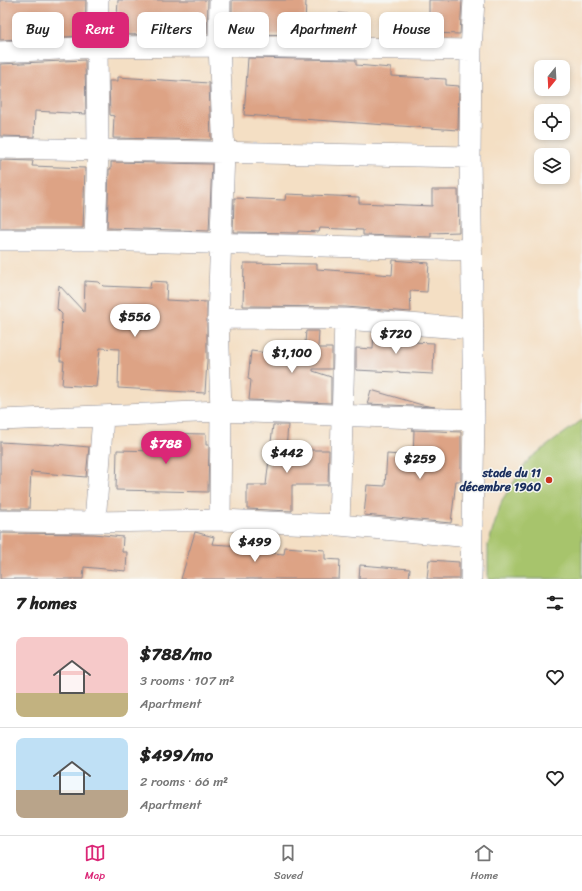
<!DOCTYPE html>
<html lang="en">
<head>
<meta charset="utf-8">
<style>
  :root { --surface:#fff; --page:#f2f2f2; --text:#222; --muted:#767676; --line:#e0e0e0; --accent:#db2777 }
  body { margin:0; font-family:Sriracha,sans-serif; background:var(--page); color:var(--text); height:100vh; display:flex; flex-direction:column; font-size:15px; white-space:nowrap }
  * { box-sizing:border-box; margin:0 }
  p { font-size:13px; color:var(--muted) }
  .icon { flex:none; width:22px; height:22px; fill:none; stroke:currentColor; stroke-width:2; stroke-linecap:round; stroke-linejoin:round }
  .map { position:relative; height:579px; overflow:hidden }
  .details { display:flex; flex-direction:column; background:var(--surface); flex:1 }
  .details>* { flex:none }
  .banner { position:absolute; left:12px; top:12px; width:558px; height:36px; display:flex; gap:8px }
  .needle { width:26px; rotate:198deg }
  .buttons { position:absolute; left:534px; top:60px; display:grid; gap:8px }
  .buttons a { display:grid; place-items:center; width:36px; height:36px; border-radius:8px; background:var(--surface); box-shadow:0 2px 6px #0003; font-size:20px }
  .price { position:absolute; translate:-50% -34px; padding:0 9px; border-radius:14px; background:#fff; color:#222; font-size:13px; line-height:26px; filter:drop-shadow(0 1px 2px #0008) }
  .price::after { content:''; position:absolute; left:50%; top:24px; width:12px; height:9px; margin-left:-6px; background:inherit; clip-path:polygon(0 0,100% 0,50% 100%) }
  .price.selected { background:var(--accent); color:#fff }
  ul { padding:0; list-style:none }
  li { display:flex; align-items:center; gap:12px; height:100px; padding:0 16px }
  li+li { border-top:1px solid var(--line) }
  li span { display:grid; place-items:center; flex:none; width:112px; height:80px; border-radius:8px; color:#555 }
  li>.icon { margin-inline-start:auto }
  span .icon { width:48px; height:48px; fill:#fffc; stroke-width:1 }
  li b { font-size:17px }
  h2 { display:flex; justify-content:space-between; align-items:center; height:48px; padding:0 16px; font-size:17px }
  .pill { padding:0 14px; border-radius:8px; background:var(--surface); box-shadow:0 2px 6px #0003; font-size:14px; line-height:36px }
  .pill.selected { background:var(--accent); color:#fff }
  .menu { display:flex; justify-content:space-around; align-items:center; height:56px; border-top:1px solid var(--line); background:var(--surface); font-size:11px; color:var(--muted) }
  .menu a { display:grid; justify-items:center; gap:2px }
  .menu .selected { color:var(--accent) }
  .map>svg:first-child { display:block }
  .green { fill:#a7c46c; stroke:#617a65 }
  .building { fill:#dda385 }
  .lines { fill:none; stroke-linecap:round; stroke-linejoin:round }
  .minor-casing { stroke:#888791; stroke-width:22 }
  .minor { stroke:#fff; stroke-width:21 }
  .poi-dot { fill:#c8321e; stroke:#f6f6f2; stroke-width:1.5 }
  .labels { text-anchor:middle; stroke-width:3; stroke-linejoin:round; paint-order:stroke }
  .poi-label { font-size:12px; font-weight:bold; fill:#1b2f5e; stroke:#f6f6f2; text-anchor:end }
</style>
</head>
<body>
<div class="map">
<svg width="582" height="579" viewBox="0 0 582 579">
  <rect width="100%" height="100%" fill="#f6f6f2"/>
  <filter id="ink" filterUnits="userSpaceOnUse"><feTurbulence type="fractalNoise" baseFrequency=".025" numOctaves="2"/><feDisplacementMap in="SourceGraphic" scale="8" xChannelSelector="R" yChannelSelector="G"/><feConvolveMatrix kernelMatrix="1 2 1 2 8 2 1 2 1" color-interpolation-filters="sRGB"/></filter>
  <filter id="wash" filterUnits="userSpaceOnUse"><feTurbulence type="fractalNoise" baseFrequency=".012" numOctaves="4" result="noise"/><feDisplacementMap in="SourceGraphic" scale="16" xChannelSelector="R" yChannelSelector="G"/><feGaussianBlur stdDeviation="0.9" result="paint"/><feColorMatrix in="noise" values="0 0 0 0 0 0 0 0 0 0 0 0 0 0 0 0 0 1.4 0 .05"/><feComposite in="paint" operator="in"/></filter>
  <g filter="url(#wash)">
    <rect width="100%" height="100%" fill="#f4dfc4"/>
    <path class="green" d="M582,420V579H488V545L502,500L529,459Z"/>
    <g id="blocks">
      <path class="building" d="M0,0H86L85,36L0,40Z
        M118,0H208L207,34L116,35Z
        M232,0H306L305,26L337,28L339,13L367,17L365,36L245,34L246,19H232Z
        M429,0H462L460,34L430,33L429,37H400L407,12L429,18Z
        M248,58L356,60V65L391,68V76L446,79V85L459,86L458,130L244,115Z
        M85,60L86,114L35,111L34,137L0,136V64Z
        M118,77L209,83L211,140L113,138L114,116L110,115L109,81H118Z
        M0,160L33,161L32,166L85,168L83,228H0Z
        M111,162L212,164L209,231L107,228L109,169H111Z
        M432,190H458L459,232L431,233V237L363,235V230L320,228L319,232L298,231V233L233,232L234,198L285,200L286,194L359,197V203L432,206Z
        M393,260L429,263L427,292L410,291L411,312L345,307L243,306L244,263L317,264V269L392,275Z
        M85,281L99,282L103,286L150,288L151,281L167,282L166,300L207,302V361L205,393L118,388L119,349L100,348L96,387L62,385L64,361H60L62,314L57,309L59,285L84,312Z
        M306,331H319L318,348H332V369H313V371L331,377V403L249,400L251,380L248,379L251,351L274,354V351L304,354Z
        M374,333L412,336V342L434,343L433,374L356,370V348L373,349Z
        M371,390L422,405L435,407L367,404Z
        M273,425H288L286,450H329L328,485H292V511L247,509V485H266Z
        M412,430L461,432V481H456L451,523L364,515L367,485L385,486L387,454L413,456L414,430Z
        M157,433L206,434V445H209L208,492L116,490L117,450L157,451Z
        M0,442L55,445V444L89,447L86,477L31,472L29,509H0Z
        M195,532L214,537L212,544L256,547V552L284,554L285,547L325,550V559L340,560L339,579H181Z
        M0,533L94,534L123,537L122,552H127L126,571L84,567L83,579H0Z
        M429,560L459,562V579H427Z
        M360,565L410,569L409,579H359Z"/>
    </g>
  </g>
  <g filter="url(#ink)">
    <use href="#blocks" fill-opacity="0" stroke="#888791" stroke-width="1"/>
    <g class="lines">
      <defs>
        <path id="minor" d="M0,52L97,47L219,46L471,50
          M0,148L470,157
          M0,240H95L471,250
          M95,240L98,150L97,47L98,0
          M218,318L345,319L473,329
          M345,319L339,525L471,537
          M0,420L221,411L474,420
          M220,520L339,525
          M0,521L95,522L220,520L221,411L218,318L224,152L219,46L220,0
          M95,522L103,417
          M471,579L474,420L470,157L471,50L474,0"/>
      </defs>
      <use href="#minor" class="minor-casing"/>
      <use href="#minor" class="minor"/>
    </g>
  </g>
  <circle class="poi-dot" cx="549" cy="480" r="4"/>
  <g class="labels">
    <g class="poi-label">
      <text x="541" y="477">stade du 11<tspan x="541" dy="14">décembre 1960</tspan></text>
    </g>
  </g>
</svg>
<div class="buttons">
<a><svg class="needle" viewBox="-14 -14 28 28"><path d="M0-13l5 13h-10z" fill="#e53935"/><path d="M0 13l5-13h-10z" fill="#767676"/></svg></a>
<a><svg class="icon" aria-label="locate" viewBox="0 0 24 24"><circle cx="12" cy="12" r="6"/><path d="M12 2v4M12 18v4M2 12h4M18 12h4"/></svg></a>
<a><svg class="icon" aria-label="layers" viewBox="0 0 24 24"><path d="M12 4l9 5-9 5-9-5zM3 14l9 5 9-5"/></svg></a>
</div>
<b class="price" style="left:135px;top:338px">$556</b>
<b class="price" style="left:396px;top:355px">$720</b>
<b class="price" style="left:292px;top:374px">$1,100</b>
<b class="price selected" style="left:166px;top:465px">$788</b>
<b class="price" style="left:287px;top:474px">$442</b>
<b class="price" style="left:420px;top:480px">$259</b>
<b class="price" style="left:255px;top:563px">$499</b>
<div class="banner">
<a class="pill">Buy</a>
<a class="pill selected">Rent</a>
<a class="pill">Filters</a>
<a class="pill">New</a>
<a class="pill">Apartment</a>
<a class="pill">House</a>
</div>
</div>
<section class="details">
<h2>7 homes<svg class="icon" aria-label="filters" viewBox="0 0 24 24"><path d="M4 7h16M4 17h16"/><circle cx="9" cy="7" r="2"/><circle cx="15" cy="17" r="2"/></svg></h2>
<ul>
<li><span style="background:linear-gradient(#f6c9c9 70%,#c2b280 0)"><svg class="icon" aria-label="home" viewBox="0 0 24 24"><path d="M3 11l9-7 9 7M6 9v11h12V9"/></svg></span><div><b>$788/mo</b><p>3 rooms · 107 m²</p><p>Apartment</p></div><svg class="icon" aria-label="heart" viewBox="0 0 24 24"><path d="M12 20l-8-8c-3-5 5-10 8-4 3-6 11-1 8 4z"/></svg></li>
<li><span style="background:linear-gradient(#bfe0f5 65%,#b9a48a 0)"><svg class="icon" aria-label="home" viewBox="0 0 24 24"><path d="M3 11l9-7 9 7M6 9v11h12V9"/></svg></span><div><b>$499/mo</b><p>2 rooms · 66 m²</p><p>Apartment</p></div><svg class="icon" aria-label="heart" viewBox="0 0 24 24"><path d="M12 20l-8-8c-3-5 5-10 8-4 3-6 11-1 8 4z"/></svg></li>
</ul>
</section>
<nav class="menu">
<a class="selected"><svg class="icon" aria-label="map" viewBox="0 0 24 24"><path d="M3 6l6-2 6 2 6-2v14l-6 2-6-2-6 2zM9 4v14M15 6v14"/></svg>Map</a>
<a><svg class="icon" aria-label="saved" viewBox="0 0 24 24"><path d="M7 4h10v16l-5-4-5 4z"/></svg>Saved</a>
<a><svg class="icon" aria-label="home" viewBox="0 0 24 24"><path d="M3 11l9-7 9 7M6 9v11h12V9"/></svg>Home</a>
</nav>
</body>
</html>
